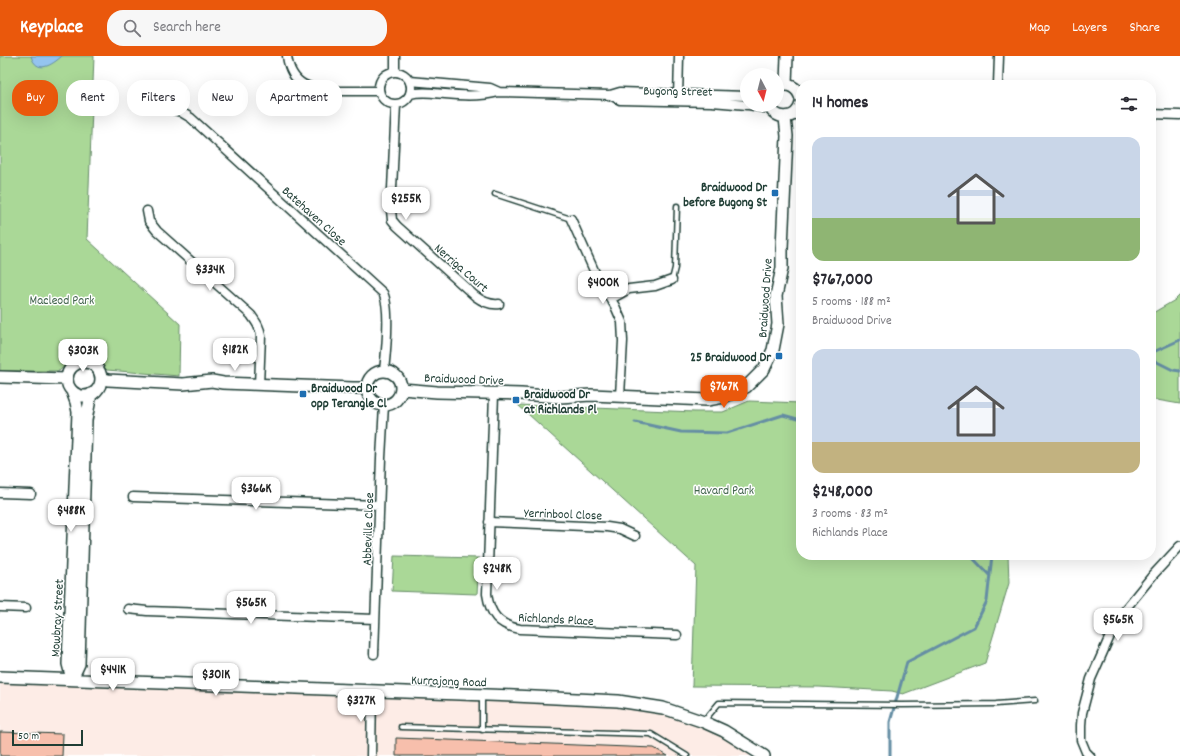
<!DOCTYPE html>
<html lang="en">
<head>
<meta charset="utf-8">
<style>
  :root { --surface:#fff; --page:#f7f7f7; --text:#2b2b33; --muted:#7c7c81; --accent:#ea580c }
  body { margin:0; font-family:Dekko,sans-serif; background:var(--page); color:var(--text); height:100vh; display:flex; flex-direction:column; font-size:15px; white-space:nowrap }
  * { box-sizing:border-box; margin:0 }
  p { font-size:13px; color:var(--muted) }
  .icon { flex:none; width:22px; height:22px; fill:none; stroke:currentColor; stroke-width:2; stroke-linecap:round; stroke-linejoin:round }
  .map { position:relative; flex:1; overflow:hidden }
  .panel { position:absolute; left:796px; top:24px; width:360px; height:480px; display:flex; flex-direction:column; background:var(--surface); border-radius:16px; box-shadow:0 4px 16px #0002 }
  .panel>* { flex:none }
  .guide { position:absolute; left:12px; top:24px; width:380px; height:36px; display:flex; gap:8px }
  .needle { width:26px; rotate:173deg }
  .buttons { position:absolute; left:740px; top:12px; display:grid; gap:8px }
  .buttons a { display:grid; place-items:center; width:44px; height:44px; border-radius:50%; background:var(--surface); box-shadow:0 4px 16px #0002; font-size:20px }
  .scale { position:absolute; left:12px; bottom:10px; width:71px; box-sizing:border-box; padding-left:4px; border:2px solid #1f3d34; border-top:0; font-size:11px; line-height:14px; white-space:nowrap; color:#1f3d34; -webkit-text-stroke:3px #fff; paint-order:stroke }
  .price { position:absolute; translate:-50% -34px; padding:0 9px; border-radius:8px; background:#fff; color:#222; font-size:13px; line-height:26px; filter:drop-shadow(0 1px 2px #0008) }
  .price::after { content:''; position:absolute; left:50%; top:24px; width:12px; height:9px; margin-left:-6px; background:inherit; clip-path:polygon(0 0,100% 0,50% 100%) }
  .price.current { background:var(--accent); color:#fff }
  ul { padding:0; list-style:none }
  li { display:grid; align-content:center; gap:8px; height:212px; padding:0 16px }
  li span { display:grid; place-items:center; height:124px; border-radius:12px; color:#555 }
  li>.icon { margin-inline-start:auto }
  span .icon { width:72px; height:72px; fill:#fffc; stroke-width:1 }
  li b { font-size:17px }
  h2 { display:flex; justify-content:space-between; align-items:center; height:48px; padding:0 16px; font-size:17px }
  .chip { padding:0 14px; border-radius:16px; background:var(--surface); box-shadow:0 4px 16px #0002; font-size:14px; line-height:36px }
  .chip.current { background:var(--accent); color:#fff }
  header { display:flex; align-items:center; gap:24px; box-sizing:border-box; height:56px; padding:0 20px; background:var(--accent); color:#fff }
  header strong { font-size:19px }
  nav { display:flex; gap:22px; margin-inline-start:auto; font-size:14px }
  .search { width:280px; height:36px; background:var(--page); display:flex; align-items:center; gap:10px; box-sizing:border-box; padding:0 14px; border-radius:16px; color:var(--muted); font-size:15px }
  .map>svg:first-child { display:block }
  .built { fill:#fdece6 }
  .green { fill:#aad897; stroke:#648a66 }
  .water { fill:#94c4ef; stroke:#658ea4 }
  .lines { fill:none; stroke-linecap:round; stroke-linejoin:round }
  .stream { stroke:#658ea4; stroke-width:3 }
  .building { fill:#f7bfac; stroke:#1f3d34 }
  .lane-casing { stroke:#1f3d34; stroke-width:7 }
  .street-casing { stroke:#1f3d34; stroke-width:11 }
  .secondary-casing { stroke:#1f3d34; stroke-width:14 }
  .lane { stroke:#fff; stroke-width:4 }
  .street { stroke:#fff; stroke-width:8 }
  .secondary { stroke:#fff; stroke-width:11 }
  .poi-dot { fill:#1f6fb2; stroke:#fff; stroke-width:1.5 }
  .labels { text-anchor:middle; stroke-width:3; stroke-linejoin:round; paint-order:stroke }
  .street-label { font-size:13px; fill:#1f3d34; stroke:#fff }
  .poi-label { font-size:13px; font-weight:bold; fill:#1f3d34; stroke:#fff; text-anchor:end }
  .park-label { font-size:13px; fill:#42644d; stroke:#fff }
</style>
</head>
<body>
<header>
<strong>Keyplace</strong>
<div class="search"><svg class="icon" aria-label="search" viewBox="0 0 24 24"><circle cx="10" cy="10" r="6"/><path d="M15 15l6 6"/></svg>Search here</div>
<nav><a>Map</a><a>Layers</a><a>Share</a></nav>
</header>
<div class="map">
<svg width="1180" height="700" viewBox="0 0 1180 700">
  <rect width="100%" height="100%" fill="#fff"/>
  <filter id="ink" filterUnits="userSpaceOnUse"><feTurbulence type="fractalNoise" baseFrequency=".025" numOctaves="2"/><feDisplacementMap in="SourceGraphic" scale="8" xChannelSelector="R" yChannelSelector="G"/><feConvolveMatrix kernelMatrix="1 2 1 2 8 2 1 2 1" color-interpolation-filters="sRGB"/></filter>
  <g filter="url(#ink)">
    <path class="built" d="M0,622L663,652L764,700H0Z"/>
    <path class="green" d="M0,0H94L87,183L180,268L179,320L107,314L98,305L84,300L72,304L59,315H0Z
      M1180,239V348L1151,343V258L1175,244Z
      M749,345L801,347V499H1008L1009,527L985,607L903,638L892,635L819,631L692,630L696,510L518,349L695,356H723Z
      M394,500L479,502L477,538L392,535Z"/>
    <path class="water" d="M31,0H62C52,9 37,19 31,0Z"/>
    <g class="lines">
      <path class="stream" d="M1151,297L1180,284
        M1151,303L1173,314L1180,315
        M635,366L681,376L727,377L783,359L801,364
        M970,499L990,520
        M890,700V666L907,606L974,571L987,545L992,499"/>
    </g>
    <path class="building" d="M0,676L63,678L62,700H0Z
      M396,682L654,692L668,700H396Z"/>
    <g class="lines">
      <defs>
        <path id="lane" d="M495,138L571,163
          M672,224L675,212L677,150
          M482,639V674
          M704,665L719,647L902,649L996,648L1035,645
          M401,671L651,678L687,700"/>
        <path id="street" d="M287,0C291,30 311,34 337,35C351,35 365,35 378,35
          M395,0V15
          M379 32a16 16 0 1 1 32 0a16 16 0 1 1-32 0Z
          M410,25L490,32L499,36
          M998,29L999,0
          M410,38C422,35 433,37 445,38C463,40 481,41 499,36L610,39L620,36L747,40
          M610,39L620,44L712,46L747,49
          M678,43L679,0
          M396,48L391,154L392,164L397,170L475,240C483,246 490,249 499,248
          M749,49L770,53
          M168,52L181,56L191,62L383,237C391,252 386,297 384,315
          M1151,58L1180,59
          M147,155L149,165L157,175L251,259C256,266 260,271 261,280L259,329
          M571,163L596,219L615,250L622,266L623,285L620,340
          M611,243L629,233L655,230L672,224
          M494,338L487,538C490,558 498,569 520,573L677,579
          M0,437L31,438
          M133,441L379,449
          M489,466L607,471L620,473L635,480
          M0,551L26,552
          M128,553L147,555L375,563
          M374,598L381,402L384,349
          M371,700L372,635
          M1090,700L1086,696L1081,684V669L1082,657L1091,623L1118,562L1153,519L1180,490"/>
        <path id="secondary" d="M786,28L787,0
          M777,31C788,26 798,31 801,43
          M769,49C775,65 797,65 801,47
          M67 323a17 17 0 1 1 34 0a17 17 0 1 1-34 0Z
          M367 332a17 17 0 1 1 34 0a17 17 0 1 1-34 0Z
          M0,321L66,323
          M101,322L108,324L183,328L212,325L223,327L353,332H367
          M402,333L437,336L521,338L560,341L591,339L707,344L724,341L746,331L764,313L773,294L778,268L776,240L782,212V192L787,80L785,62
          M0,621L514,640L618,645L663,652L704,666L724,675L764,700
          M72,623L68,608L78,356L76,346L72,335
          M72,623L79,608L86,364L91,338"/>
      </defs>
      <use href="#lane" class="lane-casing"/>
      <use href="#street" class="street-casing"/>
      <use href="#secondary" class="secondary-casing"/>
      <use href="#lane" class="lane"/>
      <use href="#street" class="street"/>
      <use href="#secondary" class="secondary"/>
    </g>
  </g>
  <g class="poi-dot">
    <rect x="771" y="133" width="8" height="8" rx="2"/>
    <rect x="775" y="296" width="8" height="8" rx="2"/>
    <rect x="299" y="334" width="8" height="8" rx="2"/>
    <rect x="512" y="340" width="8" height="8" rx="2"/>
  </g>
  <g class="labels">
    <g class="street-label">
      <text transform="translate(678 34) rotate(1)" y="5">Bugong Street</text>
      <text transform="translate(315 159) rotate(42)" y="5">Batehaven Close</text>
      <text transform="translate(462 211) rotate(41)" y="5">Nerriga Court</text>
      <text transform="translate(764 242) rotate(-86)" y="5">Braidwood Drive</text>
      <text transform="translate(464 322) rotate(2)" y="5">Braidwood Drive</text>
      <text transform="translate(563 457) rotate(2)" y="5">Yerrinbool Close</text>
      <text transform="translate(367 473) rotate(-88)" y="5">Abbeville Close</text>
      <text transform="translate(56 562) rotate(-87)" y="5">Mowbray Street</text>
      <text transform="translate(556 562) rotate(3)" y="5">Richlands Place</text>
      <text transform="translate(449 624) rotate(2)" y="5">Kurrajong Road</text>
    </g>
    <g class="poi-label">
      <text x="767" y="135">Braidwood Dr<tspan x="767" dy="15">before Bugong St</tspan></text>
      <text x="771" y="305">25 Braidwood Dr</text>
      <text x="311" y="336" text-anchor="start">Braidwood Dr<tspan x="311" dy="15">opp Terangle Cl</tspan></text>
      <text x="524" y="342" text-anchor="start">Braidwood Dr<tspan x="524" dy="15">at Richlands Pl</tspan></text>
    </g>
    <g class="park-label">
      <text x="62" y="248">Macleod Park</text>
      <text x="724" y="438">Havard Park</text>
    </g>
  </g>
</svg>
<div class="buttons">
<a><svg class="needle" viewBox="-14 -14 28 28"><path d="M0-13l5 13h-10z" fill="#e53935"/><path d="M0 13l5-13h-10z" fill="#7c7c81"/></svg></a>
</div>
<div class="scale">50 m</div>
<b class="price" style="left:406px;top:165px">$255K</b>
<b class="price" style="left:210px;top:236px">$334K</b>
<b class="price" style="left:603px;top:249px">$400K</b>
<b class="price" style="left:235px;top:316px">$182K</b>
<b class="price" style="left:83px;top:317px">$303K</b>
<b class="price current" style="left:724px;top:353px">$767K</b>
<b class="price" style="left:256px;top:455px">$366K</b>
<b class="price" style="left:71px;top:477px">$488K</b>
<b class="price" style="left:497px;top:535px">$248K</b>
<b class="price" style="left:251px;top:569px">$565K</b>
<b class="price" style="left:1118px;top:586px">$565K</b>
<b class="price" style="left:113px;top:636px">$441K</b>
<b class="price" style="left:216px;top:641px">$301K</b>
<b class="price" style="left:361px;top:667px">$327K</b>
<div class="guide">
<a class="chip current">Buy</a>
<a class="chip">Rent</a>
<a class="chip">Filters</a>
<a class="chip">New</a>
<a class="chip">Apartment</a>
</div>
<section class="panel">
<h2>14 homes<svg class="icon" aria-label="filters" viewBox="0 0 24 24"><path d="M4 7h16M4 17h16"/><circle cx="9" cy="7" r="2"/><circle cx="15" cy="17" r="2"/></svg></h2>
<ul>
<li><span style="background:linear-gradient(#c9d6e8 65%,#8fb573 0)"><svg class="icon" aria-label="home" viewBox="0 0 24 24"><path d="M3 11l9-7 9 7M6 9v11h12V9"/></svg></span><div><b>$767,000</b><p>5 rooms · 188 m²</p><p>Braidwood Drive</p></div></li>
<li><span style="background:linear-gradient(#c9d6e8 75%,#c2b280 0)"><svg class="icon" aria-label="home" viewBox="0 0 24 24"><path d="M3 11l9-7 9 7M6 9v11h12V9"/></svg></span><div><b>$248,000</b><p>3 rooms · 83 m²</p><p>Richlands Place</p></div></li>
</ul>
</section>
</div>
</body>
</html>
